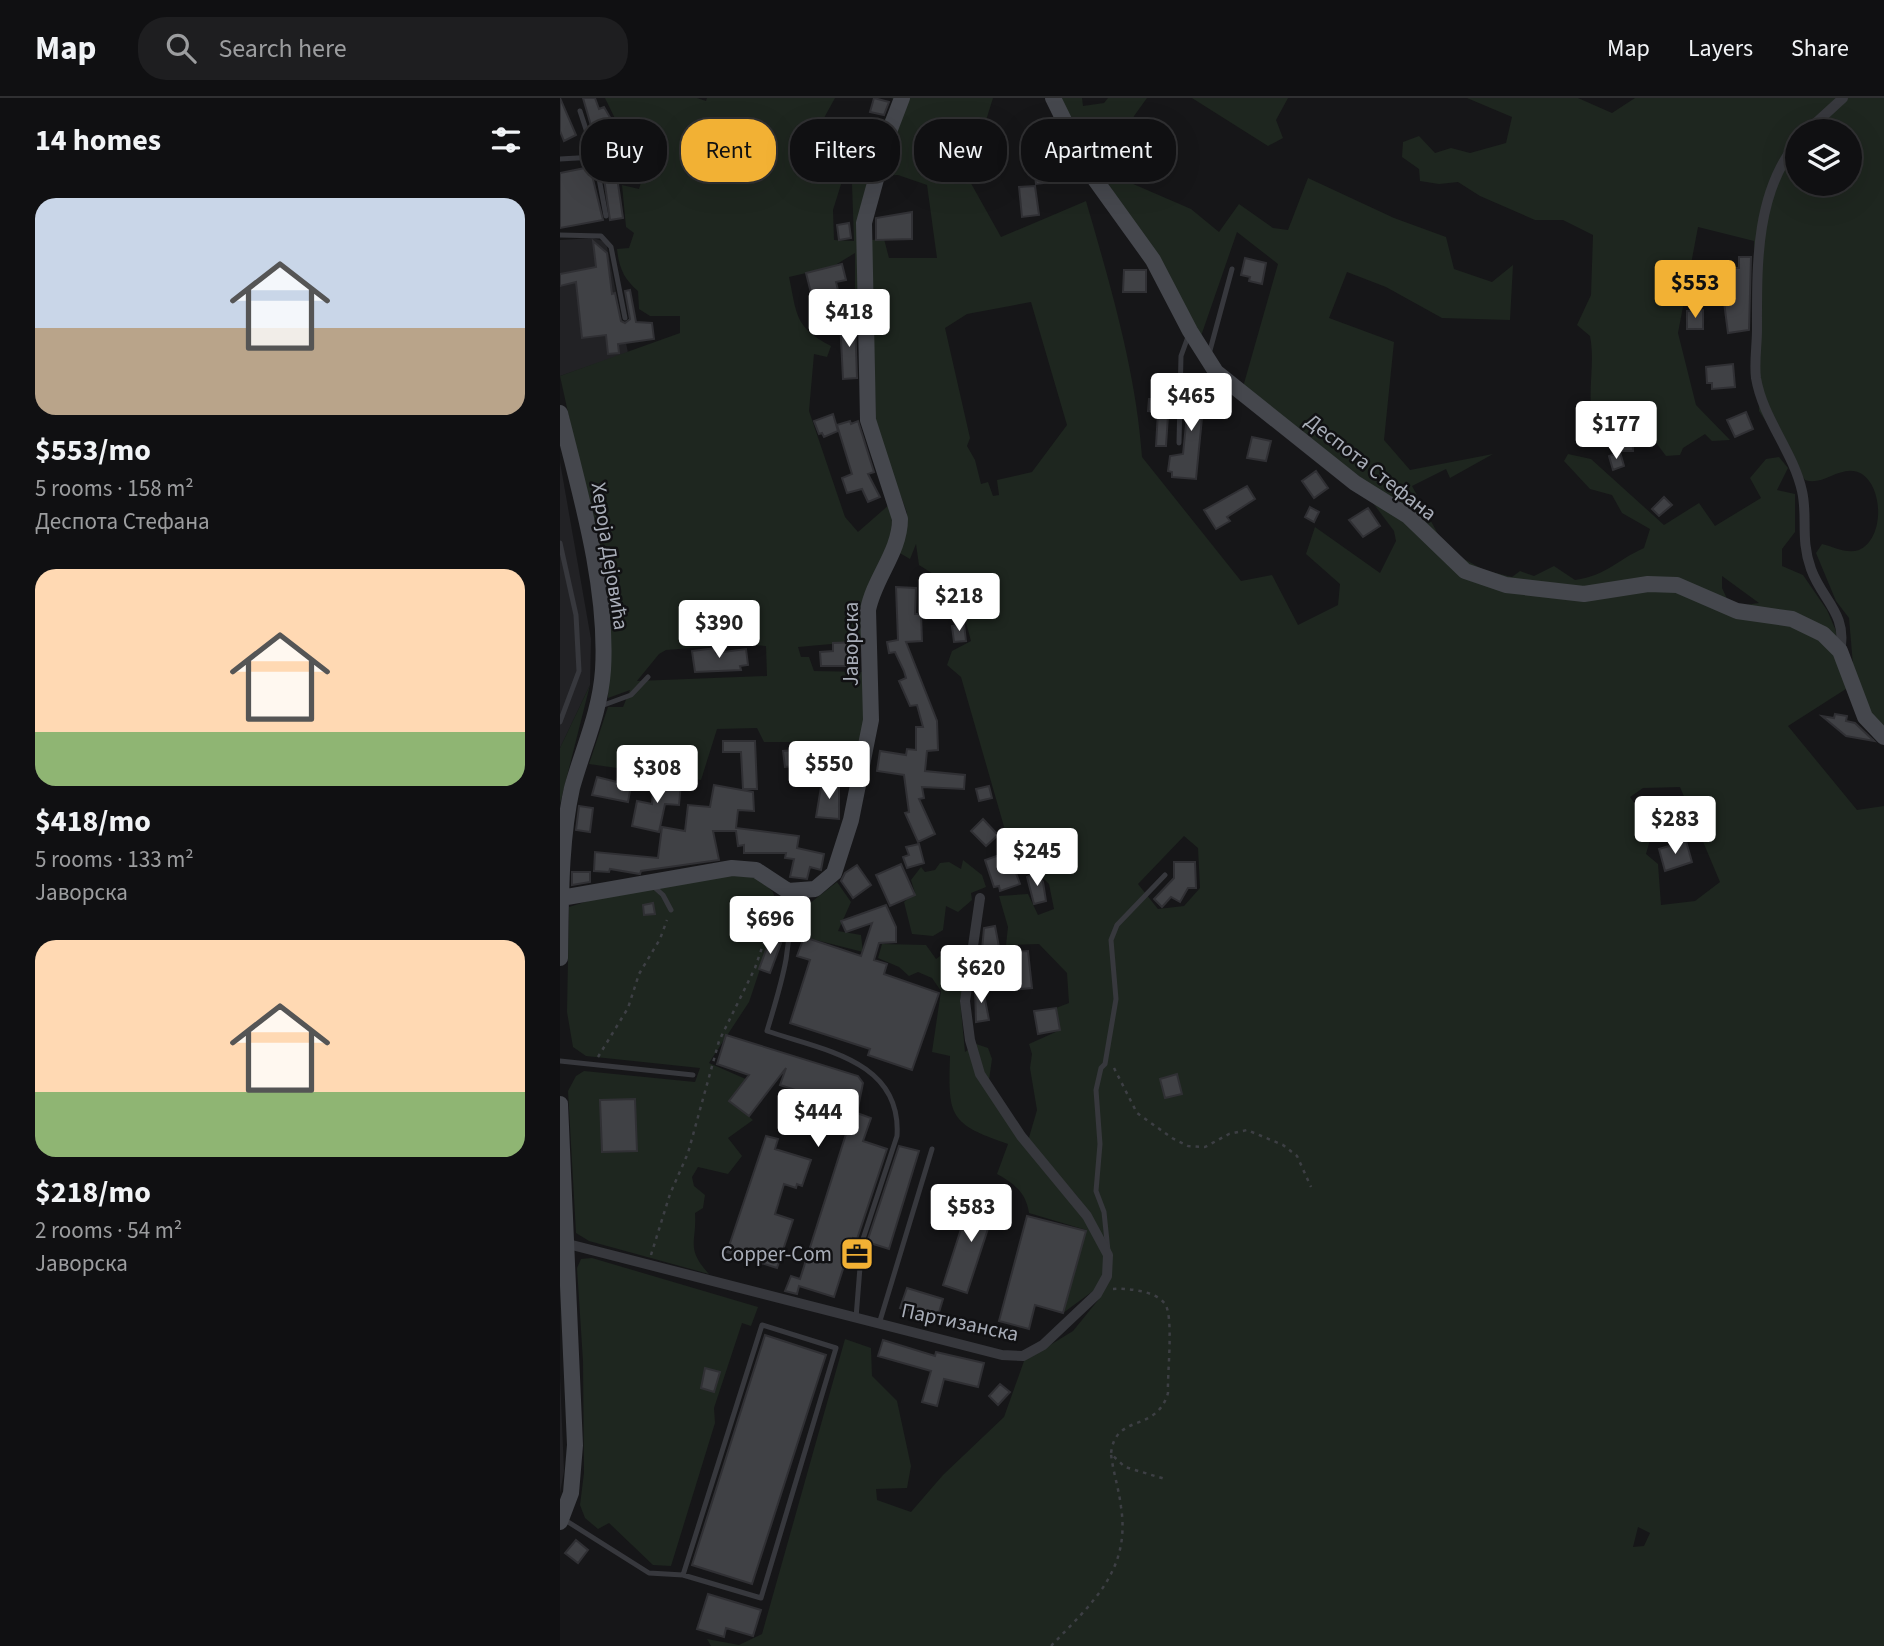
<!DOCTYPE html>
<html lang="en">
<head>
<meta charset="utf-8">
<style>
  :root { --surface:#101012; --page:#1e1e20; --text:#f1f3f6; --muted:#9c9d9f; --line:#303032; --accent:#f2b134 }
  body { margin:0; font-family:"Source Sans 3",sans-serif; background:var(--page); color:var(--text); height:100vh; display:flex; flex-direction:column; font-size:26px; white-space:nowrap }
  * { box-sizing:border-box; margin:0 }
  p { font-size:23px; color:var(--muted) }
  .icon { flex:none; width:38px; height:38px; fill:none; stroke:currentColor; stroke-width:2; stroke-linecap:round; stroke-linejoin:round }
  .map { position:relative; flex:1; overflow:hidden }
  .side { display:flex; flex-direction:column; background:var(--surface); width:560px }
  .side>* { flex:none }
  .top-card { position:absolute; left:21px; top:21px; width:665px; height:63px; display:flex; gap:14px }
  .buttons { position:absolute; left:1225px; top:21px; display:grid; gap:14px }
  .buttons a { display:grid; place-items:center; width:77px; height:77px; border-radius:50%; background:var(--surface); box-shadow:0 7px 28px #0002,0 0 0 2px var(--line); font-size:35px }
  .price { position:absolute; translate:-50% -60px; padding:0 16px; border-radius:7px; background:#fff; color:#222; font-size:23px; line-height:46px; filter:drop-shadow(0 2px 4px #0008) }
  .price::after { content:''; position:absolute; left:50%; top:42px; width:21px; height:16px; margin-left:-10px; background:inherit; clip-path:polygon(0 0,100% 0,50% 100%) }
  .price.active { background:var(--accent); color:#111 }
  ul { padding:0; list-style:none }
  li { display:grid; align-content:center; gap:14px; height:371px; padding:0 35px }
  li span { display:grid; place-items:center; height:217px; border-radius:21px; color:#555 }
  li>.icon { margin-inline-start:auto }
  span .icon { width:126px; height:126px; fill:#fffc; stroke-width:1 }
  li b { font-size:30px }
  h2 { display:flex; justify-content:space-between; align-items:center; height:84px; padding:0 35px; font-size:30px }
  .tag { padding:0 24px; border-radius:28px; background:var(--surface); box-shadow:0 7px 28px #0002,0 0 0 2px var(--line); font-size:24px; line-height:63px }
  .tag.active { background:var(--accent); color:#111 }
  header { display:flex; align-items:center; gap:42px; box-sizing:border-box; height:98px; padding:0 35px; background:var(--surface); border-bottom:2px solid var(--line) }
  header strong { font-size:33px }
  nav { display:flex; gap:38px; margin-inline-start:auto; font-size:24px }
  .search { width:490px; height:63px; background:var(--page); display:flex; align-items:center; gap:18px; box-sizing:border-box; padding:0 24px; border-radius:28px; color:var(--muted); font-size:26px }
  main { display:flex; flex:1; min-height:0 }
  .map>svg:first-child { display:block }
  .built { fill:#222225 }
  .green { fill:#1e261f; fill-rule:evenodd }
  .building { fill:#404145; stroke:#303034; stroke-width:2 }
  .lines { fill:none; stroke-linecap:round; stroke-linejoin:round }
  .path { stroke:#3d3f44; stroke-width:2.5; stroke-dasharray:3.5 5; stroke-linecap:butt }
  .lane { stroke:#37383d; stroke-width:5 }
  .street { stroke:#37383d; stroke-width:10 }
  .secondary { stroke:#45474d; stroke-width:16 }
  .labels { text-anchor:middle; stroke-width:5; stroke-linejoin:round; paint-order:stroke }
  .street-label { font-size:21px; fill:#a8adb8; stroke:#111113 }
  .poi-label { font-size:21px; fill:#a8adb8; stroke:#111113; text-anchor:end }
</style>
</head>
<body>
<header>
<strong>Map</strong>
<div class="search"><svg class="icon" aria-label="search" viewBox="0 0 24 24"><circle cx="10" cy="10" r="6"/><path d="M15 15l6 6"/></svg>Search here</div>
<nav><a>Map</a><a>Layers</a><a>Share</a></nav>
</header>
<main>
<section class="side">
<h2>14 homes<svg class="icon" aria-label="filters" viewBox="0 0 24 24"><path d="M4 7h16M4 17h16"/><circle cx="9" cy="7" r="2"/><circle cx="15" cy="17" r="2"/></svg></h2>
<ul>
<li><span style="background:linear-gradient(#c9d6e8 60%,#b9a48a 0)"><svg class="icon" aria-label="home" viewBox="0 0 24 24"><path d="M3 11l9-7 9 7M6 9v11h12V9"/></svg></span><div><b>$553/mo</b><p>5 rooms · 158 m²</p><p>Деспота Стефана</p></div></li>
<li><span style="background:linear-gradient(#ffd9b3 75%,#8fb573 0)"><svg class="icon" aria-label="home" viewBox="0 0 24 24"><path d="M3 11l9-7 9 7M6 9v11h12V9"/></svg></span><div><b>$418/mo</b><p>5 rooms · 133 m²</p><p>Јаворска</p></div></li>
<li><span style="background:linear-gradient(#ffd9b3 70%,#8fb573 0)"><svg class="icon" aria-label="home" viewBox="0 0 24 24"><path d="M3 11l9-7 9 7M6 9v11h12V9"/></svg></span><div><b>$218/mo</b><p>2 rooms · 54 m²</p><p>Јаворска</p></div></li>
</ul>
</section>
<div class="map">
<svg width="1324" height="1548" viewBox="0 0 1324 1548">
  <rect width="100%" height="100%" fill="#161618"/>
  <path class="built" d="M33,140L46,144L68,255L0,278V142Z
    M0,364L31,541L30,587L0,650Z
    M0,1278L4,1373L0,1395Z"/>
  <path class="green" d="M45,0H137L146,3L147,0H275L248,49L253,76L282,83L273,112L274,142L294,143L292,86L299,69L308,90L301,113L311,142L324,141L329,160H377L367,87L338,77L309,78L302,65L335,2L331,0H433L408,80L441,139L526,103C550,186 576,273 582,359L681,483L712,477L738,527L778,507L780,486L746,456L755,429L820,475L836,443L834,433L807,397L799,378L757,350L683,289L718,166L677,134L640,241L498,0H522L523,8L544,5L548,0H587L574,18L557,79L631,111L659,134L679,106L713,130L728,132L748,80L834,120L886,139L894,171L932,184L953,167L950,222L882,220L826,189L787,174L769,220L834,244L824,342L850,372L933,356L890,380L886,371L852,388L886,451L924,472L952,479L960,473L974,478L994,468L1015,482C1048,477 1055,463 1084,450L1090,431L1062,415L1052,397L1030,391L1004,363L1008,356L1031,361L1104,427L1139,405L1155,428L1201,400L1190,380L1206,361L1219,359L1228,370L1217,392L1235,396V434L1222,451V468L1243,477L1267,512L1276,533L1281,575L1289,589L1228,628L1297,712L1324,708V1548H151L147,1541L179,1547L202,1536L285,1241L311,1250L312,1278L337,1303L351,1368L347,1390L316,1391L317,1402L351,1414L383,1377L444,1319L464,1263L513,1233L539,1201L533,1193L503,1215L526,1132L469,1115C466,1095 455,1086 437,1076L448,1046C389,1026 388,1018 390,958L372,954L381,893L372,880L358,874L349,878L339,869L318,860L322,846L366,847L376,861L394,848L406,879L400,901L405,954L416,946L428,950L432,961L429,982L418,981L518,1114L534,1122L517,1098L468,1043L477,1012L470,970L472,956L469,946L500,932L496,910L509,905L507,875L479,846L446,847L448,829L439,798L468,796L478,817L494,811L489,786L449,746L401,579L387,567L392,553L411,543L397,491L359,467L356,446L350,461L338,454L346,434L347,415L316,330L314,253L303,210L295,207V155L272,169L229,179C237,216 234,229 271,248L267,259L254,256L249,313L285,419L298,434L330,406C340,453 309,469 302,510C301,521 303,533 304,543L238,549L241,559H249L254,573L307,574L304,644H204L197,630L157,631L141,682L29,666L48,609H63L70,592L48,600L50,527L37,447L0,278L120,235V218H90L79,211L78,193C64,181 59,170 57,151L69,150L74,135L66,129L62,87L79,91L83,78ZM471,204L507,327L472,374L437,382L439,397L433,398L428,384L421,386L415,362L407,348L410,340L385,230L407,216ZM1162,478L1199,505L1171,509L1162,490ZM1110,485L1165,507L1136,501ZM182,546L206,548L207,578L77,583L99,556L106,552ZM1120,689L1160,784L1135,803L1101,807L1098,766L1086,756L1093,731L1070,699L1083,690ZM624,738L638,750L640,790L624,808L598,811L578,786ZM1078,1429L1090,1435L1084,1448L1073,1449Z
    M632,0H728L716,22L723,40L708,48Z
    M907,0H1018L1052,15L1075,0H1324V634L1315,626L1293,567L1289,520L1276,503L1256,455L1262,446C1274,449 1286,456 1299,452C1324,441 1324,391 1302,376C1282,364 1264,389 1245,382L1199,313L1194,143L1138,129L1118,235L1136,307L1170,342L1152,343L1145,336L1123,350L1120,357L1106,358L1076,318L1037,321L1035,330C1025,299 1036,269 1030,238L1017,227L1031,197L1033,137L1003,122H975L920,98L898,84L879,86L860,83L859,71L842,59L843,44L859,38L875,55L891,50L910,55L946,45L952,19ZM1237,33H1290V86H1237Z
    M30,587L0,706V650Z
    M403,762L422,777L426,789L411,795L412,802L398,814L386,808L383,832L373,838L352,836L344,804L355,795L351,782L361,769L365,774L375,772L380,765L389,764L401,771Z
    M178,776L200,781L213,794L219,814L189,904L149,965L188,982L170,1003L193,1022L168,1040L182,1058L168,1076L138,1069L132,1079L134,1088L145,1097L143,1110L135,1115C137,1145 125,1150 149,1176L29,1143L16,1135L8,993L16,978L24,973L135,984L140,970L26,958L13,949L7,914L9,809L50,796Z
    M277,784L291,804L278,833L301,837L303,854L244,839L246,829L239,824L245,809Z
    M32,1160L198,1209L191,1228L182,1225L154,1310L155,1325L111,1468L93,1467L49,1425L38,1431L25,1420L20,1407L24,1375L23,1263L17,1170L21,1161Z"/>
  <path class="building" d="M0,0L16,37L4,43L0,33Z
    M23,0H35L39,11L44,9L65,45L72,76L57,79L63,120L50,122L43,73V59L50,57L32,31Z
    M314,0L329,4L324,17L310,14Z
    M287,26L297,29L293,42L297,44L284,78L262,73L270,43L275,44L278,37L282,38Z
    M496,57L497,70L516,71V81L476,86L473,60Z
    M30,69L43,122L0,130V75Z
    M475,88L479,117L462,119L459,89Z
    M352,114V141L316,142V120Z
    M289,125L291,140L279,142L277,127Z
    M33,143L47,155L52,196L55,195L61,223L65,225L70,221L65,193L70,192L76,224L92,225L94,241L58,246L59,255L48,256L46,237L22,240L16,184L0,188V176L36,169Z
    M1179,159H1191L1189,232L1168,235L1163,196H1154V170H1179Z
    M685,160L706,165L702,186L689,183L690,179L681,177Z
    M282,166L286,182L276,184L278,192L252,199L246,175Z
    M564,172H586V194H563Z
    M1143,212V231H1127V213Z
    M280,222H295L297,280L283,281Z
    M1173,266L1175,289L1152,291V285H1147L1146,269Z
    M631,277L646,279L636,381L612,379V374L608,373L610,358L623,356Z
    M589,301L609,302L606,348H596L598,314L588,313Z
    M1186,314L1193,331L1175,339L1167,322Z
    M273,316L278,333L264,339L262,335L259,336L254,323Z
    M290,323L291,326L298,323L314,374L308,376L320,399L308,404L302,391L287,395L282,380L292,376L277,327Z
    M1054,327H1072L1073,353H1054Z
    M692,339L711,343L706,363L687,360Z
    M1060,354L1064,368L1053,372L1049,358Z
    M756,373L768,390L754,400L742,383Z
    M687,388L695,401L667,419L670,423L656,431L644,412Z
    M1104,399L1112,407L1099,418L1092,411Z
    M750,409L759,414L754,424L745,419Z
    M808,410L820,428L803,439L789,422Z
    M336,489L356,490L355,516H361L362,543L346,544L377,623L378,652L367,653L365,673L405,677L404,691L362,689L364,700L359,701L375,736L358,744L345,715L349,714L344,677L317,673L320,653L346,657L347,651L356,652V629H363L357,607L350,608L339,583L346,580L344,573L335,554L329,555L327,544L338,542Z
    M404,526L406,543L394,544L392,528Z
    M298,544V568H261L260,554L273,553V545Z
    M155,550L156,555L186,551L188,567L180,568L181,572L135,574L132,553Z
    M1275,616L1287,618L1286,623L1295,625L1314,643L1286,638L1262,618L1274,620Z
    M163,643H195L197,691H183L181,654H163Z
    M246,645L275,647L273,674L251,672L244,667L225,669L223,653L245,651Z
    M37,679L57,684L58,679L72,682L68,704L32,697Z
    M94,682L121,685L119,707L105,706L99,734L72,728L77,703L92,706Z
    M262,683L279,684V721L256,719Z
    M154,687L193,694L194,713L178,712L176,730L239,738L237,750L264,756L261,772L250,769L247,781L230,779L234,761L225,760L226,755H184V747L178,748L176,733H153L159,762L81,773L80,776L50,771L49,774L34,773L35,754L98,760L102,729L125,733L128,707L150,709Z
    M429,688L432,700L419,703L416,691Z
    M19,708L33,710L30,734L16,732Z
    M423,721L438,737L426,748L411,733Z
    M1126,743L1132,764L1105,773L1099,751Z
    M359,746L364,765L347,770L343,759L349,757L346,749Z
    M445,755L449,769L453,767L460,786L440,793L439,788L434,789L425,762Z
    M614,764H635L636,790H628L620,804L611,799L602,809L594,801L614,780Z
    M341,766L355,797L330,808L316,777Z
    M297,767L311,787L293,800L281,783L285,775Z
    M12,774H30V784L12,787Z
    M476,774L483,784L486,803L474,806L467,779Z
    M93,805L95,816L84,817L83,807Z
    M326,807L336,829V844L319,845L314,862L327,866L324,876L379,895L352,972L308,957L310,951L230,925L250,862L237,858L244,839L301,858L312,825L286,834L281,823Z
    M435,828L439,849L422,852L424,830Z
    M210,841L221,845L210,875L199,871Z
    M468,853L472,890L450,892L446,855Z
    M422,886L429,922L416,924L415,887Z
    M496,910L500,932L478,936L474,913Z
    M166,937L298,978L303,985L297,1015L311,1020L303,1043L327,1051L297,1141L293,1140L274,1199L239,1188L237,1196L225,1193L231,1178L240,1181L286,1036L245,1018L254,998L220,987L226,970L189,1018L169,1003L189,977L157,966Z
    M617,976L622,996L605,1000L600,981Z
    M75,1001L77,1053L42,1054L40,1002Z
    M206,1038L218,1041L215,1051L251,1062L242,1088L237,1086L236,1090L224,1086L215,1116L233,1122L217,1170L167,1154Z
    M339,1048L359,1053L329,1151L307,1144Z
    M421,1092L439,1097L407,1195L383,1187L401,1131L404,1132L407,1124L411,1125Z
    M467,1118L526,1133L503,1215L475,1207L469,1231L439,1223Z
    M347,1190L383,1201L377,1221L340,1210Z
    M205,1237L266,1257L192,1486L132,1467Z
    M323,1242L375,1258L376,1254L424,1265L418,1289L384,1281L377,1308L362,1304L371,1273L318,1258Z
    M145,1270L160,1274L154,1294L141,1290Z
    M440,1286L450,1294L438,1307L429,1298Z
    M16,1442L28,1452L18,1465L5,1455Z
    M148,1496L201,1512L193,1538L166,1530L164,1539L137,1531Z"/>
  <g class="lines">
    <path class="path" d="M38,959L68,910L79,876L100,841L107,822
      M554,970L577,1015L612,1040L628,1048L645,1049L669,1036L687,1032L723,1047L737,1058L751,1089
      M91,1157L110,1096L128,1055L159,943L195,870L206,838L220,827
      M553,1191C568,1190 596,1193 605,1206C614,1219 607,1277 608,1295C596,1336 555,1314 551,1356L565,1369L605,1381
      M491,1548C531,1506 571,1473 561,1409C559,1391 553,1374 551,1356"/>
    <path class="lane" d="M20,13L35,59L46,118
      M0,61L35,59
      M0,137L41,138L51,149L65,220
      M649,256L672,171
      M619,345L621,258L629,236
      M0,445L16,517L19,573L0,624
      M41,608L71,597L88,579
      M93,788L103,797L111,812
      M228,794C234,848 222,883 207,933C262,952 342,962 337,1038L302,1144L296,1220
      M0,963L133,977
      M548,1153L544,1114L536,1093L540,1046L536,992L541,970L545,966L556,901L551,842L557,827L605,777
      M319,1226L372,1051
      M5,1422L89,1475L123,1477L201,1500L276,1250L202,1227L123,1477"/>
    <path class="street" d="M1247,33L1283,0
      M1237,44C1195,96 1197,168 1197,232C1197,247 1194,265 1196,280C1203,321 1233,353 1242,393C1248,419 1240,441 1251,471C1262,502 1288,516 1280,553
      M8,1146L442,1257L463,1258L483,1247L537,1196L547,1178L548,1157L527,1118L461,1038L420,976L410,942L405,903L420,800"/>
    <path class="secondary" d="M493,0L529,73L593,162L630,233L656,274L795,385L848,418L905,473L946,487L1024,496L1088,486L1117,487L1177,513L1232,521L1263,536L1280,553L1305,619L1324,639
      M0,315C20,395 48,489 43,572C40,615 23,650 12,690C0,744 1,805 0,860
      M1,800L172,770L196,772L228,793L255,791L274,775L291,722L311,622L308,512C314,480 340,454 340,421L308,322L304,125L329,34L342,0
      M0,1006L15,1347L11,1395L0,1424"/>
  </g>
  <defs>
    <symbol id="office-square" viewBox="-11 -11 22 22"><rect x="-9" y="-9" width="18" height="18" rx="4" fill="#f2b134" stroke="#111113"/><path d="M-6-3h4V-5.5h4V-3h4V5H-6ZM-1-4.5V-3h2v-1.5ZM-6 0V1H6V0Z" fill="#111"/></symbol>
  </defs>
  <g fill-rule="evenodd">
    <use href="#office-square" x="278" y="1137" width="38" height="38"/>
  </g>
  <g class="labels">
    <g class="street-label">
      <text transform="translate(811 369) rotate(38)" y="7">Деспота Стефана</text>
      <text transform="translate(50 458) rotate(81)" y="7">Хероја Дејовића</text>
      <text transform="translate(291 546) rotate(-90)" y="7">Јаворска</text>
      <text transform="translate(400 1224) rotate(12)" y="7">Партизанска</text>
    </g>
    <g class="poi-label">
      <text x="272" y="1163">Copper-Com</text>
    </g>
  </g>
</svg>
<div class="buttons">
<a><svg class="icon" aria-label="layers" viewBox="0 0 24 24"><path d="M12 4l9 5-9 5-9-5zM3 14l9 5 9-5"/></svg></a>
</div>
<b class="price active" style="left:1135px;top:222px">$553</b>
<b class="price" style="left:289px;top:251px">$418</b>
<b class="price" style="left:631px;top:335px">$465</b>
<b class="price" style="left:1056px;top:363px">$177</b>
<b class="price" style="left:399px;top:535px">$218</b>
<b class="price" style="left:159px;top:562px">$390</b>
<b class="price" style="left:269px;top:703px">$550</b>
<b class="price" style="left:97px;top:707px">$308</b>
<b class="price" style="left:1115px;top:758px">$283</b>
<b class="price" style="left:477px;top:790px">$245</b>
<b class="price" style="left:210px;top:858px">$696</b>
<b class="price" style="left:421px;top:907px">$620</b>
<b class="price" style="left:258px;top:1051px">$444</b>
<b class="price" style="left:411px;top:1146px">$583</b>
<div class="top-card">
<a class="tag">Buy</a>
<a class="tag active">Rent</a>
<a class="tag">Filters</a>
<a class="tag">New</a>
<a class="tag">Apartment</a>
</div>
</div>
</main>
</body>
</html>
